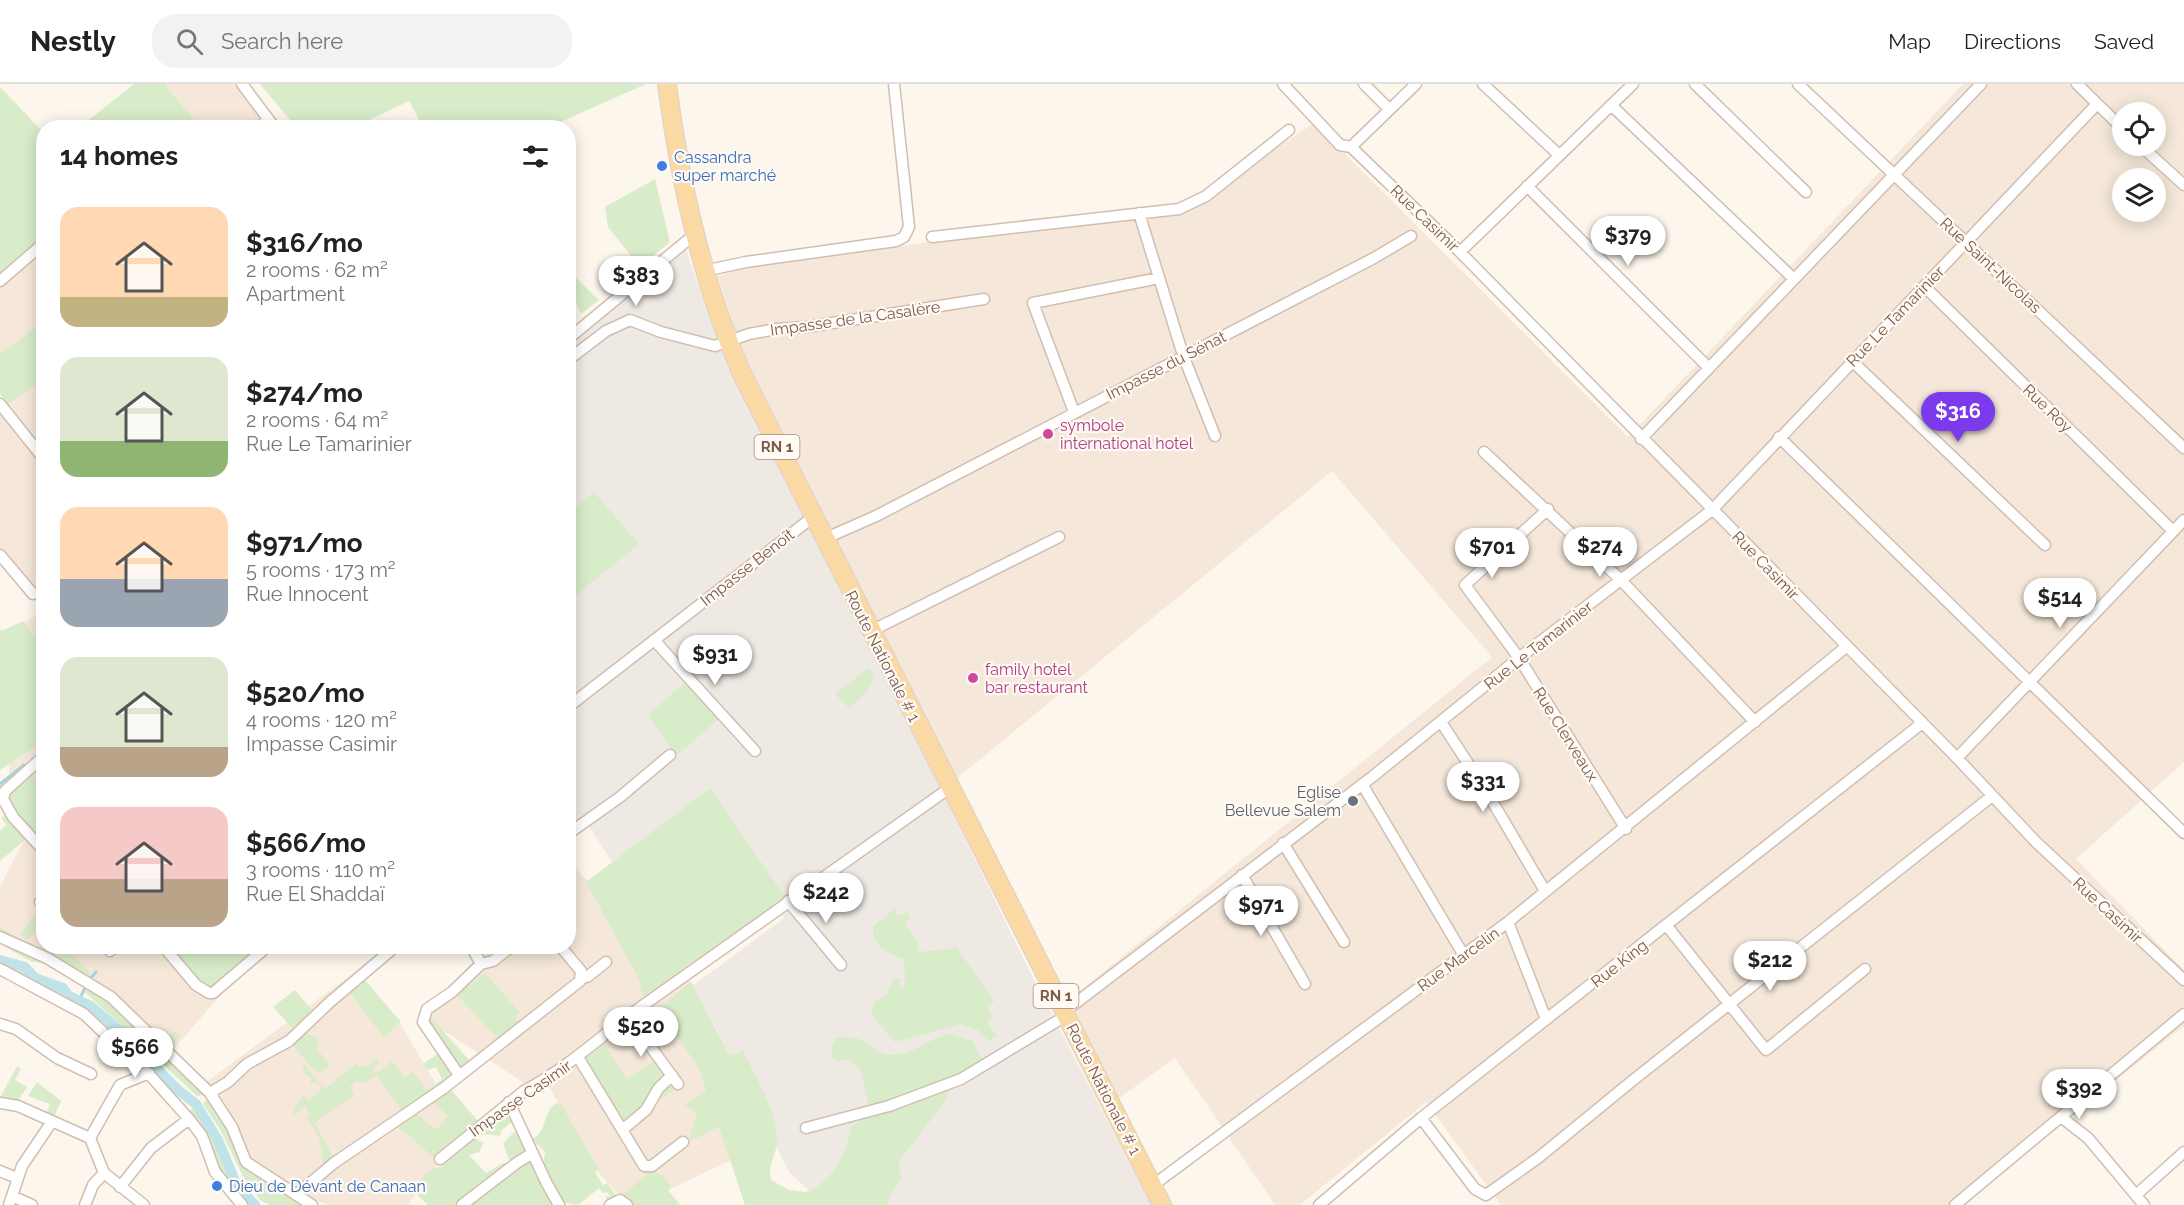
<!DOCTYPE html>
<html lang="en">
<head>
<meta charset="utf-8">
<style>
  :root { --surface:#fff; --page:#f2f2f2; --text:#222; --muted:#767676; --line:#e0e0e0; --accent:#7c3aed }
  body { margin:0; font-family:Raleway,sans-serif; background:var(--page); color:var(--text); height:100vh; display:flex; flex-direction:column; font-size:22px; white-space:nowrap }
  * { box-sizing:border-box; margin:0 }
  p { font-size:20px; color:var(--muted) }
  .icon { flex:none; width:33px; height:33px; fill:none; stroke:currentColor; stroke-width:2; stroke-linecap:round; stroke-linejoin:round }
  .map { position:relative; flex:1; overflow:hidden }
  .details { position:absolute; left:36px; top:36px; width:540px; height:834px; display:flex; flex-direction:column; background:var(--surface); border-radius:24px; box-shadow:0 3px 15px #0003 }
  .details>* { flex:none }
  .buttons { position:absolute; left:2112px; top:18px; display:grid; gap:12px }
  .buttons a { display:grid; place-items:center; width:54px; height:54px; border-radius:50%; background:var(--surface); box-shadow:0 3px 15px #0003; font-size:30px }
  .price { position:absolute; translate:-50% -51px; padding:0 14px; border-radius:21px; background:#fff; color:#222; font-size:20px; line-height:39px; filter:drop-shadow(0 2px 3px #0008) }
  .price::after { content:''; position:absolute; left:50%; top:36px; width:18px; height:14px; margin-left:-9px; background:inherit; clip-path:polygon(0 0,100% 0,50% 100%) }
  .price.active { background:var(--accent); color:#fff }
  ul { padding:0; list-style:none }
  li { display:flex; align-items:center; gap:18px; height:150px; padding:0 24px }
  li span { display:grid; place-items:center; flex:none; width:168px; height:120px; border-radius:18px; color:#555 }
  li>.icon { margin-inline-start:auto }
  span .icon { width:72px; height:72px; fill:#fffc; stroke-width:1 }
  li b { font-size:26px }
  h2 { display:flex; justify-content:space-between; align-items:center; height:72px; padding:0 24px; font-size:26px }
  header { display:flex; align-items:center; gap:36px; box-sizing:border-box; height:84px; padding:0 30px; background:var(--surface); border-bottom:2px solid var(--line) }
  header strong { font-size:28px }
  nav { display:flex; gap:33px; margin-inline-start:auto; font-size:21px }
  .search { width:420px; height:54px; background:var(--page); display:flex; align-items:center; gap:15px; box-sizing:border-box; padding:0 21px; border-radius:24px; color:var(--muted); font-size:22px }
  .map>svg:first-child { display:block }
  .residential { fill:#f5e8da; fill-rule:evenodd }
  .industrial { fill:#efe9e4 }
  .green { fill:#d8ecc9 }
  .lines { fill:none; stroke-linecap:round; stroke-linejoin:round }
  .stream { stroke:#a5d3da; stroke-width:3 }
  .canal { stroke:#bfe3e8; stroke-width:10 }
  .street-casing { stroke:#d1beb0; stroke-width:13 }
  .primary-casing { stroke:#dad1cd; stroke-width:20 }
  .street { stroke:#fff; stroke-width:10 }
  .primary { stroke:#fbd9a5; stroke-width:18 }
  .shop-dot { fill:#3f7fe0; stroke:#fffaf3; stroke-width:2 }
  .hotel-dot { fill:#d1479c; stroke:#fffaf3; stroke-width:2 }
  .worship-dot { fill:#6b7280; stroke:#fffaf3; stroke-width:2 }
  .labels { text-anchor:middle; stroke-width:4.5; stroke-linejoin:round; paint-order:stroke }
  .shield { fill:#fffaf3; stroke:#a28b7f; stroke-width:1.5 }
  .shield-label { font-size:15px; font-weight:bold; fill:#7a5c4d }
  .shop-label { font-size:16px; fill:#366cbe; stroke:#fffaf3; text-anchor:start }
  .street-label { font-size:16px; fill:#7a5c4d; stroke:#fffaf3 }
  .hotel-label { font-size:16px; fill:#b23c85; stroke:#fffaf3; text-anchor:start }
  .worship-label { font-size:16px; fill:#5b616d; stroke:#fffaf3; text-anchor:end }
</style>
</head>
<body>
<header>
<strong>Nestly</strong>
<div class="search"><svg class="icon" aria-label="search" viewBox="0 0 24 24"><circle cx="10" cy="10" r="6"/><path d="M15 15l6 6"/></svg>Search here</div>
<nav><a>Map</a><a>Directions</a><a>Saved</a></nav>
</header>
<div class="map">
<svg width="2184" height="1121" viewBox="0 0 2184 1121">
  <rect width="100%" height="100%" fill="#fdf6ec"/>
  <path class="residential" d="M168,0H236L272,43H185L194,36L165,2Z
    M1963,0H2184V678L2076,775L2184,886V942L1960,1121H1501L1426,1018L1300,1121H1275L1175,974L1118,1015L1070,915L1492,573L1332,387L956,695L765,323L739,261L718,193L747,180L917,160L1025,135L1190,123L1314,39L1628,353ZM2122,28H2156V62H2122ZM2122,94H2156V128H2122Z
    M43,169V525L0,474V324L12,314L0,301V203Z
    M43,526L44,862L174,863L218,914L165,975L93,908L0,856V803L31,742L9,708L10,550Z
    M569,776L597,808L694,901L711,933L733,1075L637,1121H627L598,1088L546,998L535,1006L418,930L478,882L468,863L568,862Z
    M355,888L401,941L467,1053L442,1075L408,1121H329L283,1104L251,1085L204,1000Z"/>
  <path class="industrial" d="M686,166L701,209L779,382L864,547L1032,892L1151,1121H825L789,1088L694,901L784,834L772,808L616,784L587,739L569,752V260Z"/>
  <path class="green" d="M134,0H168L166,2L194,36L185,43H80Z
    M260,0H646L549,43H423L409,17L354,43L297,44Z
    M0,3L44,49L43,168L0,199Z
    M655,95L670,158L640,183L608,143L605,123Z
    M568,182L575,193L599,216L581,230L569,202Z
    M43,238V296L8,320L0,310V270Z
    M594,408L639,460L569,517V429Z
    M23,537L43,564V657L0,686V545L2,547Z
    M869,584L874,589C872,606 862,614 849,624L835,610Z
    M687,597L720,634L676,672L648,631Z
    M31,690L43,706V758L15,728L7,713Z
    M710,704L785,813L644,912L640,906L641,899L586,798Z
    M5,731L26,755L0,777V747L7,741L1,734Z
    M43,822V840L26,857L20,849Z
    M895,824L896,832L907,829L910,835L905,839L917,857L918,868L957,864L994,917L987,924L993,933L986,938L997,951L989,958L979,947L961,940L895,958L871,930L876,916L886,911L894,894H900L899,904L905,903L904,875C888,869 872,863 873,843Z
    M0,844L38,865L43,860L65,863L91,890L88,895L50,874L44,879L32,878L0,860Z
    M167,863L254,862L255,863L252,872L211,905H205Z
    M0,873L16,884L65,906L97,926L98,932L93,933L0,883Z
    M485,889L520,929L515,933L519,938L498,955L457,911Z
    M365,896L401,938L384,954L349,908L359,903Z
    M691,898L730,972L743,966C756,994 775,1024 777,1055C778,1070 767,1077 771,1096L789,1106L806,1108C834,1097 846,1070 851,1043L863,1035L951,1002L943,1020L899,1077L901,1093L886,1121H745L719,1043L690,1057L689,1055L697,1029L685,1021L706,1007L699,984L658,925Z
    M88,901L163,957L174,947L181,951L169,966L205,1011L197,1012L85,908Z
    M295,906L312,926L293,945L273,923Z
    M430,932L470,977L461,985L445,968L447,961L439,959L428,938Z
    M303,948L318,954L317,965L330,981L319,989L313,986L293,961Z
    M952,950L972,957L983,976L958,992L869,1023L860,984L846,975L837,977L832,974V963L836,954C868,947 871,971 893,971C913,971 931,952 952,950Z
    M604,960L627,995L658,974L677,1003L664,1014L650,1015L624,1039L585,975Z
    M439,969L442,979L444,978L452,991L451,995L402,1026L376,991L365,999L356,997L350,1003L354,1011L315,1039L334,1075L324,1081L319,1053L307,1034L310,1030L305,1022L293,1032L295,1022L303,1011L309,1017L322,1004L317,998L310,1000L311,993L304,989L303,979L325,1005L356,979L359,982H367L376,974L380,978L374,986L375,990L392,977L405,994L413,988L427,1006L442,995L436,983L428,986L423,980Z
    M17,982L21,985L15,996L27,1003L17,1018L0,1014Z
    M37,998L61,1017L54,1033L46,1030L50,1020L28,1012Z
    M451,1006L479,1038L435,1075L397,1041L415,1029L437,1046L448,1032L433,1018Z
    M206,1016L214,1019L249,1087L306,1121H270L260,1116L243,1092L221,1047L203,1020Z
    M556,1019L561,1020L599,1085L595,1088L603,1101L607,1099L617,1113L609,1118L605,1112L611,1113L607,1108L603,1109L599,1104L578,1121L562,1118L543,1083L545,1068L532,1055C548,1048 542,1028 556,1019Z
    M195,1022C210,1026 226,1078 233,1093L235,1100L232,1103L223,1096L189,1028Z
    M505,1027L513,1037L501,1047L500,1052L485,1050L476,1053L477,1056L484,1058L479,1068L469,1071L486,1089L503,1079L511,1080L458,1121H428L415,1109L411,1112L409,1110C417,1100 428,1084 442,1082V1075Z
    M514,1048H519L526,1062L522,1071L514,1078L509,1076L503,1059Z
    M532,1076L556,1121H467L527,1077Z
    M647,1085C658,1088 666,1092 671,1103L668,1106L680,1121H629L621,1111L646,1092L643,1087Z"/>
  <g class="lines">
    <path class="stream" d="M0,700L24,681
      M90,895L96,888
      M79,917L86,901"/>
    <path class="canal" d="M0,876L25,883L35,894L63,904L69,912L91,922L119,946L178,1006L196,1020L218,1056L237,1102L255,1121"/>
    <defs>
      <path id="street" d="M242,0L275,44
        M1283,0L1340,61L1351,63
        M1364,0L1389,25
        M1483,0L1559,71
        M1695,0L1806,108
        M1798,0L2184,364
        M2077,0L2122,44
        M1611,21L1794,195
        M259,44L268,35
        M2141,62L2184,101
        M1351,63L1460,168L1957,674L2036,758L2184,896
        M1351,63L1416,0
        M1527,102L1709,284
        M1139,129L1183,271L1215,352
        M932,153L1179,125L1206,112L1289,46
        M1460,168L1633,0
        M704,187L746,178L896,157L904,153L909,143L894,0
        M0,197L44,159
        M1924,202L2173,447
        M568,255L695,150
        M568,276L606,247L630,236L661,248L715,262L749,250L776,245L807,243L984,215
        M1852,277L2045,461
        M0,320L44,375
        M1074,328L1033,219L1159,194
        M1779,353L2184,749
        M1641,355L1981,0
        M1484,368L1621,496L1755,638
        M1548,425L1465,501L1519,574L1626,745
        M824,455L876,432L1374,174L1411,152
        M0,471L33,510
        M871,547L1059,453
        M654,556L755,667
        M568,623L813,433
        M1441,638L1488,710L1545,807
        M44,672L5,707L3,715L13,733L44,767
        M1957,674L2184,436
        M1362,700L1463,870
        M568,750L620,713L670,671
        M1283,759L1344,858
        M1242,791L1305,900
        M788,817L841,881
        M40,818L44,814
        M1508,838L1546,935
        M1667,842L1766,966L1865,885
        M0,853L47,874L111,913L210,1009L232,1043L246,1078L312,1121
        M163,862L196,901L209,909H213L268,862
        M471,862L481,880
        M110,867L116,862
        M0,885L84,930L127,971L139,979L189,1035L202,1052L215,1088L242,1121
        M582,893H587L606,878
        M628,932L678,1000
        M0,940L16,945L57,974L91,990
        M578,973L644,1082H652L683,1058
        M459,991L423,938L427,925L452,908L481,880L493,877L512,862
        M210,1009L228,998L247,980L289,957L330,918L396,862
        M509,1018L546,1098L559,1121
        M0,1019L18,1022L90,1054
        M2061,1033L2088,1054L2144,1121
        M1421,1034L1475,1105L1486,1111L1538,1074L1632,997L1992,712
        M806,1044L889,1022L961,995L1059,936L1064,928L1372,693L1519,574L1712,426L2097,20
        M622,1046L646,1026L658,1005L672,991
        M440,1075L524,1007C562,987 594,959 628,932L951,703
        M0,1087L17,1094
        M1152,1102L1508,838L1846,563
        M120,1103L151,1064L189,1035
        M296,1111L334,1079L444,1004L580,897L581,887L560,862
        M2136,1111L2184,1068
        M12,1112L32,1121
        M9,1121L22,1082L51,1039
        M85,1121L93,1101L104,1089
        M144,1121L104,1089L90,1054L120,1001L149,989
        M462,1121L518,1078L533,1069
        M610,1121L620,1116L627,1121
        M1319,1121L1421,1034L1921,640
        M1955,1121L2184,930"/>
      <path id="primary" d="M667,0C680,99 702,197 741,288L1162,1121"/>
    </defs>
    <use href="#street" class="street-casing"/>
    <use href="#primary" class="primary-casing"/>
    <use href="#street" class="street"/>
    <use href="#primary" class="primary"/>
  </g>
  <g class="shop-dot">
    <circle cx="662" cy="82" r="6"/>
    <circle cx="217" cy="1102" r="6"/>
  </g>
  <g class="hotel-dot">
    <circle cx="1048" cy="350" r="6"/>
    <circle cx="973" cy="594" r="6"/>
  </g>
  <circle class="worship-dot" cx="1353" cy="717" r="6"/>
  <g class="labels">
    <g class="shield">
      <rect x="754.5" y="351" width="45" height="24" rx="4.5"/>
      <rect x="1033.5" y="900" width="45" height="24" rx="4.5"/>
    </g>
    <g class="shield-label">
      <text x="777" y="368">RN 1</text>
      <text x="1056" y="917">RN 1</text>
    </g>
    <g class="shop-label">
      <text x="674" y="79">Cassandra<tspan x="674" dy="18">super marché</tspan></text>
      <text x="229" y="1108">Dieu de Dévant de Canaan</text>
    </g>
    <g class="street-label">
      <text transform="translate(1425 134) rotate(44)" y="6">Rue Casimir</text>
      <text transform="translate(1991 181) rotate(43)" y="6">Rue Saint-Nicolas</text>
      <text transform="translate(1895 232) rotate(-46)" y="6">Rue Le Tamarinier</text>
      <text transform="translate(855 234) rotate(-8)" y="6">Impasse de la Casalère</text>
      <text transform="translate(1166 281) rotate(-27)" y="6">Impasse du Sénat</text>
      <text transform="translate(2048 324) rotate(44)" y="6">Rue Roy</text>
      <text transform="translate(1766 481) rotate(46)" y="6">Rue Casimir</text>
      <text transform="translate(747 483) rotate(-38)" y="6">Impasse Benoît</text>
      <text transform="translate(1538 561) rotate(-38)" y="6">Rue Le Tamarinier</text>
      <text transform="translate(883 572) rotate(63)" y="6">Route Nationale # 1</text>
      <text transform="translate(1566 650) rotate(58)" y="6">Rue Clerveaux</text>
      <text transform="translate(2108 826) rotate(43)" y="6">Rue Casimir</text>
      <text transform="translate(1458 875) rotate(-36)" y="6">Rue Marcelin</text>
      <text transform="translate(1619 879) rotate(-38)" y="6">Rue King</text>
      <text transform="translate(1104 1005) rotate(63)" y="6">Route Nationale # 1</text>
      <text transform="translate(520 1014) rotate(-35)" y="6">Impasse Casimir</text>
    </g>
    <g class="hotel-label">
      <text x="1060" y="347">symbole<tspan x="1060" dy="18">international hotel</tspan></text>
      <text x="985" y="591">family hotel<tspan x="985" dy="18">bar restaurant</tspan></text>
    </g>
    <g class="worship-label">
      <text x="1341" y="714">Eglise<tspan x="1341" dy="18">Bellevue Salem</tspan></text>
    </g>
  </g>
</svg>
<div class="buttons">
<a><svg class="icon" aria-label="locate" viewBox="0 0 24 24"><circle cx="12" cy="12" r="6"/><path d="M12 2v4M12 18v4M2 12h4M18 12h4"/></svg></a>
<a><svg class="icon" aria-label="layers" viewBox="0 0 24 24"><path d="M12 4l9 5-9 5-9-5zM3 14l9 5 9-5"/></svg></a>
</div>
<b class="price" style="left:1628px;top:183px">$379</b>
<b class="price" style="left:636px;top:223px">$383</b>
<b class="price active" style="left:1958px;top:359px">$316</b>
<b class="price" style="left:1600px;top:494px">$274</b>
<b class="price" style="left:1492px;top:495px">$701</b>
<b class="price" style="left:2060px;top:545px">$514</b>
<b class="price" style="left:715px;top:602px">$931</b>
<b class="price" style="left:1483px;top:729px">$331</b>
<b class="price" style="left:826px;top:840px">$242</b>
<b class="price" style="left:1261px;top:853px">$971</b>
<b class="price" style="left:1770px;top:908px">$212</b>
<b class="price" style="left:641px;top:974px">$520</b>
<b class="price" style="left:135px;top:995px">$566</b>
<b class="price" style="left:2079px;top:1036px">$392</b>
<section class="details">
<h2>14 homes<svg class="icon" aria-label="filters" viewBox="0 0 24 24"><path d="M4 7h16M4 17h16"/><circle cx="9" cy="7" r="2"/><circle cx="15" cy="17" r="2"/></svg></h2>
<ul>
<li><span style="background:linear-gradient(#ffd9b3 75%,#c2b280 0)"><svg class="icon" aria-label="home" viewBox="0 0 24 24"><path d="M3 11l9-7 9 7M6 9v11h12V9"/></svg></span><div><b>$316/mo</b><p>2 rooms · 62 m²</p><p>Apartment</p></div></li>
<li><span style="background:linear-gradient(#dfe7d0 70%,#8fb573 0)"><svg class="icon" aria-label="home" viewBox="0 0 24 24"><path d="M3 11l9-7 9 7M6 9v11h12V9"/></svg></span><div><b>$274/mo</b><p>2 rooms · 64 m²</p><p>Rue Le Tamarinier</p></div></li>
<li><span style="background:linear-gradient(#ffd9b3 60%,#9aa5b1 0)"><svg class="icon" aria-label="home" viewBox="0 0 24 24"><path d="M3 11l9-7 9 7M6 9v11h12V9"/></svg></span><div><b>$971/mo</b><p>5 rooms · 173 m²</p><p>Rue Innocent</p></div></li>
<li><span style="background:linear-gradient(#dfe7d0 75%,#b9a48a 0)"><svg class="icon" aria-label="home" viewBox="0 0 24 24"><path d="M3 11l9-7 9 7M6 9v11h12V9"/></svg></span><div><b>$520/mo</b><p>4 rooms · 120 m²</p><p>Impasse Casimir</p></div></li>
<li><span style="background:linear-gradient(#f6c9c9 60%,#b9a48a 0)"><svg class="icon" aria-label="home" viewBox="0 0 24 24"><path d="M3 11l9-7 9 7M6 9v11h12V9"/></svg></span><div><b>$566/mo</b><p>3 rooms · 110 m²</p><p>Rue El Shaddaï</p></div></li>
</ul>
</section>
</div>
</body>
</html>
